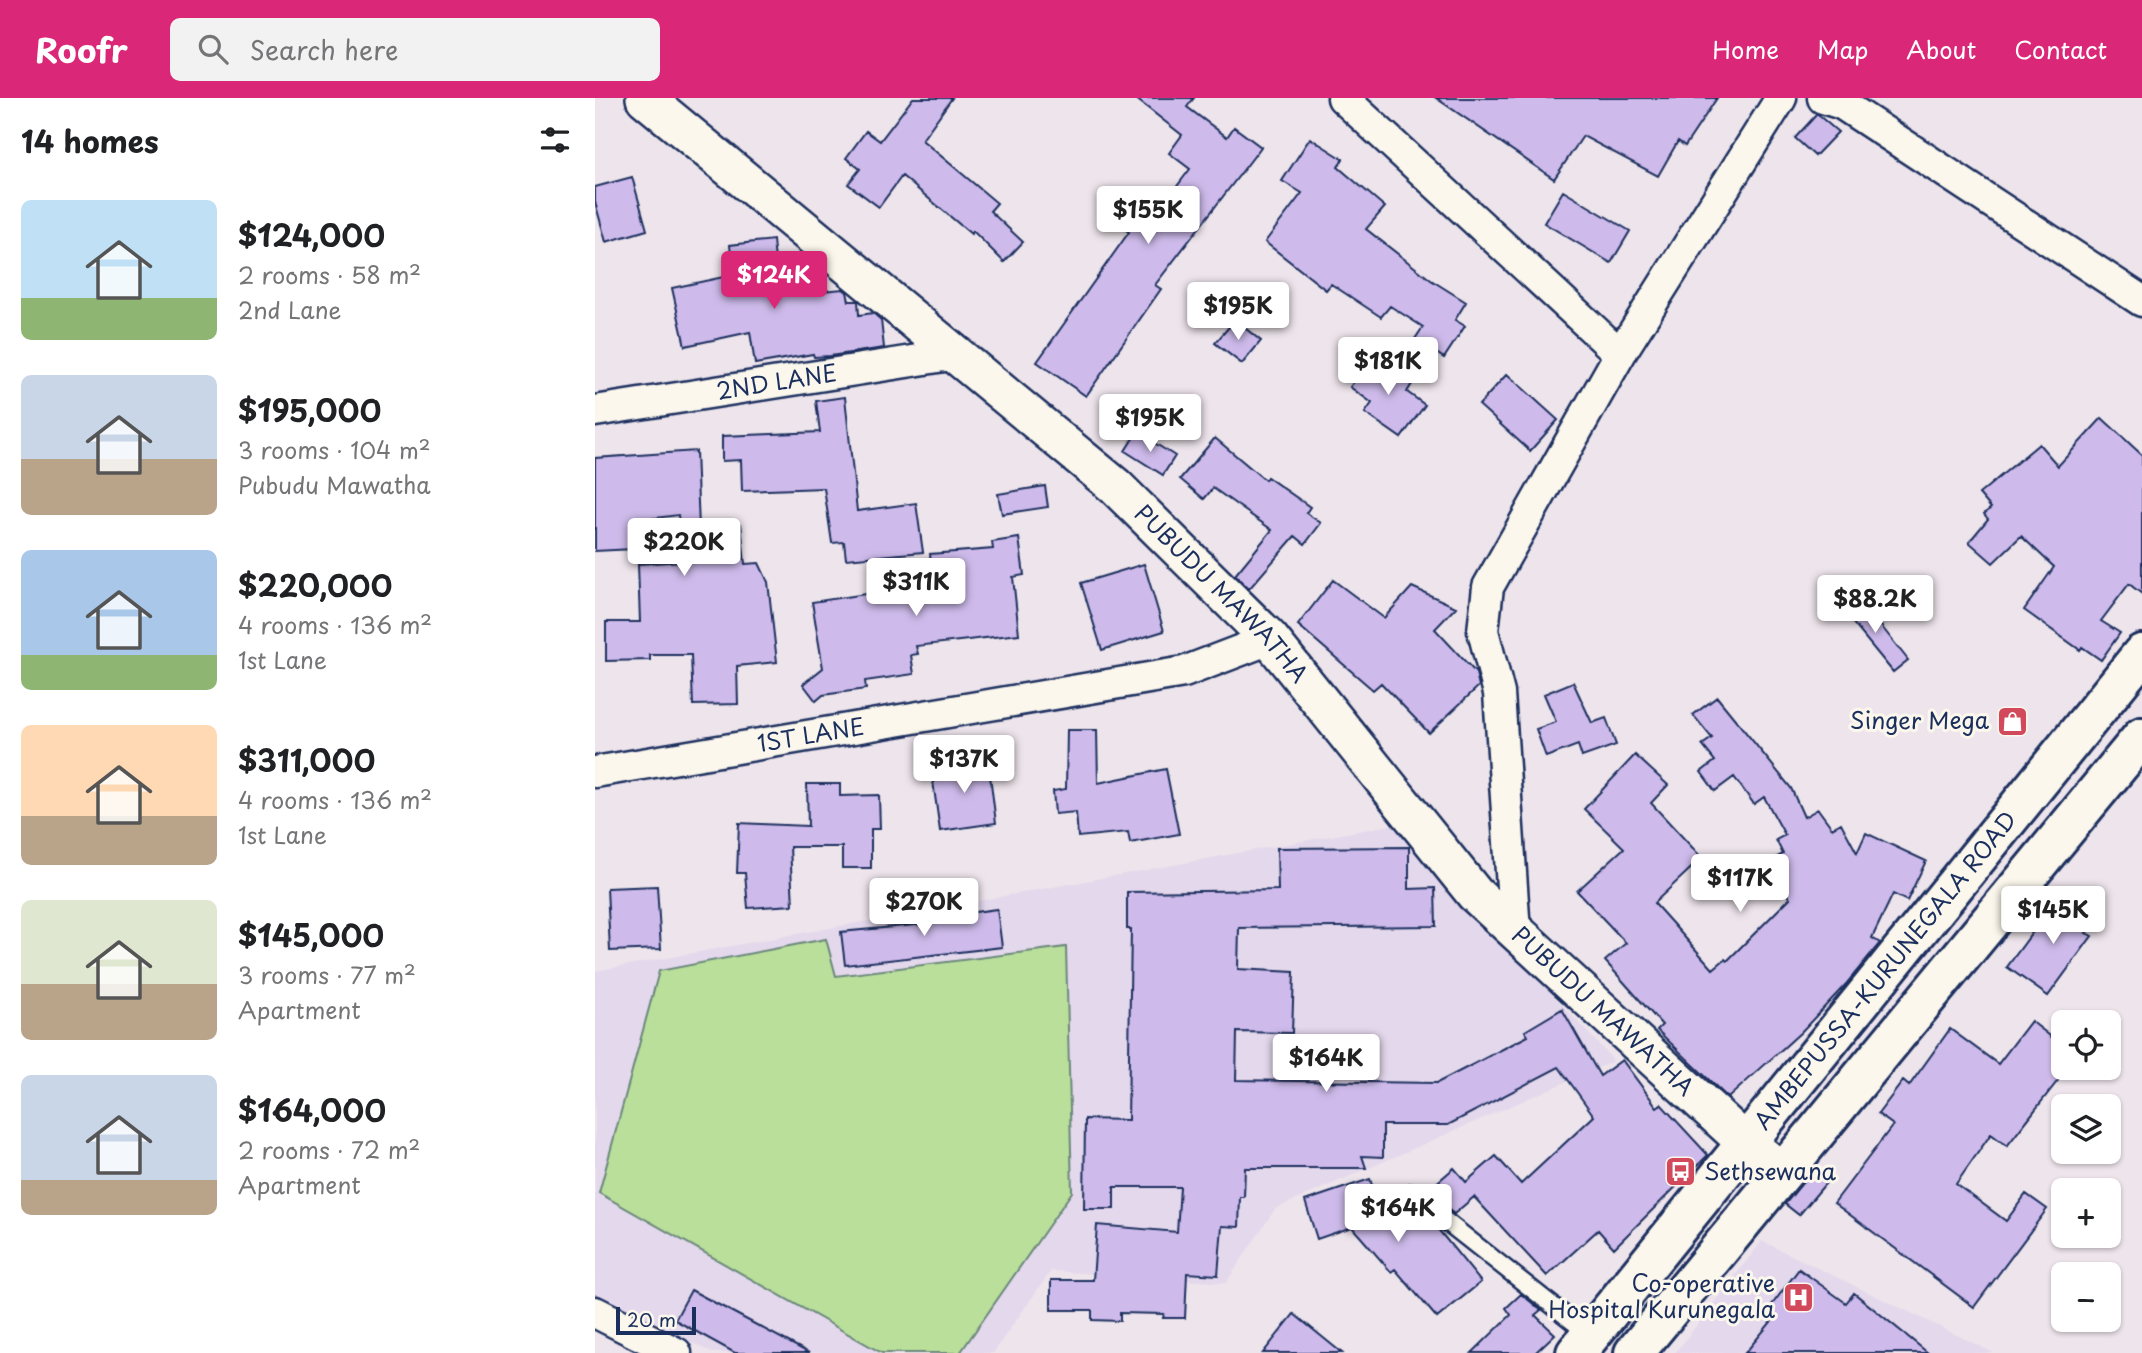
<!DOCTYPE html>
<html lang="en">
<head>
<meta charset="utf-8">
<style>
  :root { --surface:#fff; --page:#f2f2f2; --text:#202124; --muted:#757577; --accent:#db2777 }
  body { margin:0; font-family:"Playpen Sans",sans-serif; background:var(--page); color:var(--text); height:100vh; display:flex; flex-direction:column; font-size:26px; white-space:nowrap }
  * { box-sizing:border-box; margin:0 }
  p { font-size:23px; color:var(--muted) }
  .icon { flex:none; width:38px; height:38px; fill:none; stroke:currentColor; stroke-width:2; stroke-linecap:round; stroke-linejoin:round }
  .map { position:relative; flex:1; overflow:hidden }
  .panel { display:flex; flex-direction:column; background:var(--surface); width:595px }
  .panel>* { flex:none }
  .tools { position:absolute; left:1456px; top:912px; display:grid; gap:14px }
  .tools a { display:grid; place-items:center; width:70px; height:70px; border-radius:10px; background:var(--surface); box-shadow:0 2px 5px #0004; font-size:35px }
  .scale { position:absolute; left:21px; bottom:18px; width:80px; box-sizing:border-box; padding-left:7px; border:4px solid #1b2f5e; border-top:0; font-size:19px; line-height:24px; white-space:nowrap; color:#1b2f5e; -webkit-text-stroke:5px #fbf7ec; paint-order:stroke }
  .price { position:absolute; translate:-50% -60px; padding:0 16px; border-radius:7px; background:#fff; color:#222; font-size:23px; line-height:46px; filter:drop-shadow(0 2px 4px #0008) }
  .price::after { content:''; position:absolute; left:50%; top:42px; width:21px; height:16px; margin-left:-10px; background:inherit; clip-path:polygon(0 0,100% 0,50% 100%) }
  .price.active { background:var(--accent); color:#fff }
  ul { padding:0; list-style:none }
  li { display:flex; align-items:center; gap:21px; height:175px; padding:0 21px }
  li span { display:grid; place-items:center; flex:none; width:196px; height:140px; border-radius:10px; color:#555 }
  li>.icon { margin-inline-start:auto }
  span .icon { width:84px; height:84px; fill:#fffc; stroke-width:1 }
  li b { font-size:30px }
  h2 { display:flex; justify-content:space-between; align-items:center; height:84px; padding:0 21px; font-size:30px }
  header { display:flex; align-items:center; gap:42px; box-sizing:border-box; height:98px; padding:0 35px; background:var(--accent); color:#fff }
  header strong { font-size:33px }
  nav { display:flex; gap:38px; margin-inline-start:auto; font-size:24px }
  .search { width:490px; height:63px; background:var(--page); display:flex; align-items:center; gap:18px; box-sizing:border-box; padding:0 24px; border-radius:10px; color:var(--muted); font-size:26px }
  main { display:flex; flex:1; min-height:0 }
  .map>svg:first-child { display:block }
  .built { fill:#e4d8ec }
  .green { fill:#badf9a; stroke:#6a877c; stroke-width:2 }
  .building { fill:#cebbeb; stroke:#1b2f5e; stroke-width:2 }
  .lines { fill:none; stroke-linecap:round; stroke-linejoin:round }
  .service-casing { stroke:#1b2f5e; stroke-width:21 }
  .minor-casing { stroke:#1b2f5e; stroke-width:35 }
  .tertiary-casing { stroke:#1b2f5e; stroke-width:42 }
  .trunk-casing { stroke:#1b2f5e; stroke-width:44 }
  .service { stroke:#fbf7ec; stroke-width:16 }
  .minor { stroke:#fbf7ec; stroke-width:30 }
  .tertiary { stroke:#fbf7ec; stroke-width:37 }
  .trunk { stroke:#fbf7ec; stroke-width:38 }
  .labels { text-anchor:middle; stroke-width:6; stroke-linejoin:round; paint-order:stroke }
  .street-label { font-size:23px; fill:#1b2f5e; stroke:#fbf7ec }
  .poi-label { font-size:23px; fill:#1b2f5e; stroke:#fbf7ec; text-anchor:end }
</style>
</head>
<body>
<header>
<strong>Roofr</strong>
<div class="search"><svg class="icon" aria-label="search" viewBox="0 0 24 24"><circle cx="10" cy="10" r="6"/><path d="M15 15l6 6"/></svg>Search here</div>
<nav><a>Home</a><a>Map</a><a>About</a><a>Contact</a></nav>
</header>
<main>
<section class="panel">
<h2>14 homes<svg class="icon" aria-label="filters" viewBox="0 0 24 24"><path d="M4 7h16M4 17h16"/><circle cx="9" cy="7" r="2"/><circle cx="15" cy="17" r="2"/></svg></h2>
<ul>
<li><span style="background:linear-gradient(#bfe0f5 70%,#8fb573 0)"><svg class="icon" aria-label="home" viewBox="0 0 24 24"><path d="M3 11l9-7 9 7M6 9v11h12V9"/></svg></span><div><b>$124,000</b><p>2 rooms · 58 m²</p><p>2nd Lane</p></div></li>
<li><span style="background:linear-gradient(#c9d6e8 60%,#b9a48a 0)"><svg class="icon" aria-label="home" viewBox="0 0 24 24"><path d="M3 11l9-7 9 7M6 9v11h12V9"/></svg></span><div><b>$195,000</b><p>3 rooms · 104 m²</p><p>Pubudu Mawatha</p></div></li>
<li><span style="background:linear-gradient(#a9c7e8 75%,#8fb573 0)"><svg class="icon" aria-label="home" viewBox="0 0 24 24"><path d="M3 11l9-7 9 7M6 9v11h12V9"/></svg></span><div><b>$220,000</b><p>4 rooms · 136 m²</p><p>1st Lane</p></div></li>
<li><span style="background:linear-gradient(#ffd9b3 65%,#b9a48a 0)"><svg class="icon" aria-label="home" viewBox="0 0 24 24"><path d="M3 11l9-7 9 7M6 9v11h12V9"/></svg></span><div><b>$311,000</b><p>4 rooms · 136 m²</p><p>1st Lane</p></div></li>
<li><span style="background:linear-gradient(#dfe7d0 60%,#b9a48a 0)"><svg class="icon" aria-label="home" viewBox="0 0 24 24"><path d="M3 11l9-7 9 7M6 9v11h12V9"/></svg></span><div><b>$145,000</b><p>3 rooms · 77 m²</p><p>Apartment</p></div></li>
<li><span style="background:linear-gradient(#c9d6e8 75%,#b9a48a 0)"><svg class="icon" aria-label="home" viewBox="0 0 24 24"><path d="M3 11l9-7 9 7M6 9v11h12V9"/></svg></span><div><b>$164,000</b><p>2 rooms · 72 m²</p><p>Apartment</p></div></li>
</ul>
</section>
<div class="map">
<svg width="1547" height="1255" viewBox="0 0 1547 1255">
  <rect width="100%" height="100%" fill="#eee5ec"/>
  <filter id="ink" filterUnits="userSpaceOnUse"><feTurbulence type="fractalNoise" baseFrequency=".0143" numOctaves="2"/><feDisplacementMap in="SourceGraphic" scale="14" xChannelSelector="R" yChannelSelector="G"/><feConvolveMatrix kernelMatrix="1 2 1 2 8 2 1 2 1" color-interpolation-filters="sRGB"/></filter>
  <g filter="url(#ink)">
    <path class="built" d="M801,726L1019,963L680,1111L631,1185L456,1173L398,1255H365L477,1094L470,849L240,878L230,841L4,1095L287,1255H118L0,1198V873Z
      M1167,1143L1399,1255H1080Z"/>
    <path class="green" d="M231,841L241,878L471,849L477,1094L365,1255H287L4,1095L64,873Z"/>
    <path class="building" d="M318,0H357L327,42L402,105L395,113L428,144L409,164L378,133L376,136L307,78L284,109L253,86L265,71L251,60L271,33L285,43Z
      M540,0H599L592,9L632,39L639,29L666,49L560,187L566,191L491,298L442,264L534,134L528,130L547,105L561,116L595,71L574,55L587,37Z
      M841,0H1122L1090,48L1083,43L1063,78L988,38L959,81Z
      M1222,16L1243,34L1220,58L1200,40Z
      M715,40L748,61L743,69L790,109L771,131L836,182L871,204L860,222L870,228L849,260L820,241L828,229L795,208L786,219L736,186L731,192L670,144L707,95L687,83Z
      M37,79L52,132L11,144L0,104V89Z
      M968,93L1035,133L1016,165L949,125Z
      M178,142L182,183L227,177L228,193L248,191L252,194L254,203H263L264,217L278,215L286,222L289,250L235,258L219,259L218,256L160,266L155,234L90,248L77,190L138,177L135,147Z
      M640,222L666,243L647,266L620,245Z
      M777,259L817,286L812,294L830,307L806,340L770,315L777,305L755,289Z
      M912,276L963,322L935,353L884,307Z
      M250,299L262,413L321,405L328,454L251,461L249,444L237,445L229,390L147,393L146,362L127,363V338L225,334L221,303Z
      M1507,320L1547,357V496L1534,486L1506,523L1525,535L1506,562L1487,549L1485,552L1429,512L1459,469L1426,438L1398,465L1374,444L1393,421L1389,416L1396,410L1384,396L1444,346L1463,368Z
      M542,334L580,358L568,377L530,353Z
      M620,340L670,382L672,379L715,409L711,415L726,425L710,446L700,438L654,491L640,477L677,432L618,390L609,401L585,381Z
      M101,353L104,430L146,426L150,466L164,465L173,484L182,564L142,568L143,606L98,607L96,557H55V562L11,563V524H45L43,466L88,463L83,417L37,423L39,451L0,453V360Z
      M450,388L453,409L407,416L403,396Z
      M424,440L429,477L418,479L424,536L321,548L323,556L316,557L319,576L270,583L271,591L228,597L221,603L208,586L228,570L217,504L338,486L335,456L398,451L397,444Z
      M549,466L569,533L507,552L486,485Z
      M738,482L789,520L817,489L861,509L840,531L881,575L884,588L834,635L786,585L778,592L703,527Z
      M1264,500L1313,562L1298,574L1248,513Z
      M978,584L997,625L1011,620L1021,647L987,659L983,647L951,659L941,631L961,624L949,596Z
      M1122,599L1196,690L1209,719L1223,711L1237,730L1246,725L1262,755L1271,735L1331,763L1312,803L1298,796L1277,840L1285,845L1252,885L1206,934L1133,1000L1062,932L1067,927L1010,863L1031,845L982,793L1029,750L989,711L1040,657L1073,687L1056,705L1107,760L1059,805L1118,871L1130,861L1132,863L1195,800L1175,763L1188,756L1181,742L1190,737L1169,699L1159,706L1139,679L1120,693L1106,674L1120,663L1107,647L1117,640L1098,617Z
      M472,632H502L503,685L571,671L584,736L535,745L533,734L483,739L481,714L460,716L458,693L471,691Z
      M393,661L401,725L345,733L336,669Z
      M212,686H245V698L284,697L285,731H276V770H247V749H195L198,807L153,810L150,775H142L144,725L213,728Z
      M814,749V791L840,790L841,828L644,830L643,871L699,874L697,935L642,934L641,982L842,985L933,938L930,933L967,911L1005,978L1027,962L1062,1009L1066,1006L1113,1057L1019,1150L1003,1132L952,1178L879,1099L859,1116L831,1094L859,1070L871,1084L901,1058L926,1086L999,1018L964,969L853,1027H788V1059L767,1058L771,1070H650L649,1099H645L644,1129L627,1128L623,1177L592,1175L590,1220H568L569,1216L525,1215V1223L497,1222V1212H456V1182H498L502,1127L582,1134L585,1089H519V1111H489L490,1021L533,1022L536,831H532V794L683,792L682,750Z
      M62,788L66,851L15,853L12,790Z
      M1474,800L1502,820L1491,835L1497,838L1453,898L1412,869L1456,809L1464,815Z
      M402,811L407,849L250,867L246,834L330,826L329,821Z
      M1436,923L1468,948V976L1412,1048L1396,1036L1361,1086L1411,1123L1431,1096L1452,1111L1379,1209L1239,1105L1298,1027L1283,1016L1308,983L1314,988L1355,931L1403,966Z
      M1221,1068L1235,1080L1204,1117L1190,1106Z
      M775,1081L789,1124L811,1106L815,1108L842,1130L886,1184L842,1220L800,1171L796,1174L757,1129L722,1141L710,1103Z
      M1204,1171L1251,1205L1259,1195L1333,1255H1150L1181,1218L1173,1212Z
      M96,1192L214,1255H140L80,1222Z
      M926,1196L946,1212L940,1217L960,1236L940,1255H877L916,1217L911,1210Z
      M699,1216L747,1255H668Z"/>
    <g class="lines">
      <defs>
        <path id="service" d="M815,1095L995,1237"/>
        <g id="minor">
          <path d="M748,0L1025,256"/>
          <path d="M1228,0L1247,6L1547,203"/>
          <path id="s1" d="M0,313L362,256"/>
          <path id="s2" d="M0,674L589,574L675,541"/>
          <path d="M920,834L904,595L888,533L893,489L1025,256L1186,0"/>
          <path d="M0,1214L81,1255"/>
        </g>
        <g id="tertiary">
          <path id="s3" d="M50,0L520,388L675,541L880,796L1150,1044L1187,1073"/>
        </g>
        <g id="trunk">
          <path id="s4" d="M981,1255L1547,556"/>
          <path d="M1039,1255L1547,639"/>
        </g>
      </defs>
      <use href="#service" class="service-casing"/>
      <use href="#minor" class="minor-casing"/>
      <use href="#tertiary" class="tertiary-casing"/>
      <use href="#trunk" class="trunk-casing"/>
      <use href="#service" class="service"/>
      <use href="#minor" class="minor"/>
      <use href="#tertiary" class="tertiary"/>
      <use href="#trunk" class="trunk"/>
    </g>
  </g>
  <defs>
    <symbol id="shop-square" viewBox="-11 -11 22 22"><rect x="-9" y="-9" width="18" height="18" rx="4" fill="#d1495b" stroke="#fbf7ec"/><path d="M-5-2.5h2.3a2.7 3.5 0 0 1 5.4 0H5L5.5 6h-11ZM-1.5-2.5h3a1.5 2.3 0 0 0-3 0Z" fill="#fff"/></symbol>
    <symbol id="bus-square" viewBox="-11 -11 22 22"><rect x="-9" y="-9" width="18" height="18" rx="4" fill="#d1495b" stroke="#fbf7ec"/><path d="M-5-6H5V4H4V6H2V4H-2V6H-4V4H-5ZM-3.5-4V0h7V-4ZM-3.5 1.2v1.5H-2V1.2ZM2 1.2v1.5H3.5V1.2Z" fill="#fff"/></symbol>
    <symbol id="hospital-square" viewBox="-11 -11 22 22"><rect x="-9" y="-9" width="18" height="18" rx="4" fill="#d1495b" stroke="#fbf7ec"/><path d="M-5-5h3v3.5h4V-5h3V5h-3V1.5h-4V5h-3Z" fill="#fff"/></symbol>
  </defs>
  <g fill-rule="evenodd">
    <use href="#shop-square" x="1400" y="606" width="35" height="35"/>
    <use href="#bus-square" x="1068" y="1056" width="35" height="35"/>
    <use href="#hospital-square" x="1186" y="1182" width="35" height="35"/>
  </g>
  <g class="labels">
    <g class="street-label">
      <text dy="8" stroke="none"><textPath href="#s1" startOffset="184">2ND LANE</textPath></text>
      <text dy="8" stroke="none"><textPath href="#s3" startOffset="761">PUBUDU MAWATHA</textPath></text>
      <text dy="8" stroke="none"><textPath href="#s2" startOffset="219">1ST LANE</textPath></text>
      <text dy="8" stroke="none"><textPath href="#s4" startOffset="492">AMBEPUSSA-KURUNEGALA ROAD</textPath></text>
      <text dy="8" stroke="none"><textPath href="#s3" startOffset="1328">PUBUDU MAWATHA</textPath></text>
    </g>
    <g class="poi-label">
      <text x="1394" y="631">Singer Mega</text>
      <text x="1109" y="1082" text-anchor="start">Sethsewana</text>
      <text x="1180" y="1194">Co-operative<tspan x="1180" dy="26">Hospital Kurunegala</tspan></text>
    </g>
  </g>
</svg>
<div class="tools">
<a><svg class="icon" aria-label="locate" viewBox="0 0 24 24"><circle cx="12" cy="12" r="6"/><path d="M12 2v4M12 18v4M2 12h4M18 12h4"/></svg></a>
<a><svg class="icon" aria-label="layers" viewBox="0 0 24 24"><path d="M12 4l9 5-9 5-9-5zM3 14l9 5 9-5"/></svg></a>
<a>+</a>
<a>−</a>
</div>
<div class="scale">20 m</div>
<b class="price" style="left:553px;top:148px">$155K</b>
<b class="price active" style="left:179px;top:213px">$124K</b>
<b class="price" style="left:643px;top:244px">$195K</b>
<b class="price" style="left:793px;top:299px">$181K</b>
<b class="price" style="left:555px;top:356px">$195K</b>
<b class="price" style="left:89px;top:480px">$220K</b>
<b class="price" style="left:321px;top:520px">$311K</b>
<b class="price" style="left:1280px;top:537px">$88.2K</b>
<b class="price" style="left:369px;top:697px">$137K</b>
<b class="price" style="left:1145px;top:816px">$117K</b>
<b class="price" style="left:329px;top:840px">$270K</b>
<b class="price" style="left:1458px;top:848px">$145K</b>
<b class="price" style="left:731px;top:996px">$164K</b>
<b class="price" style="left:803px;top:1146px">$164K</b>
</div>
</main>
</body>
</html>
